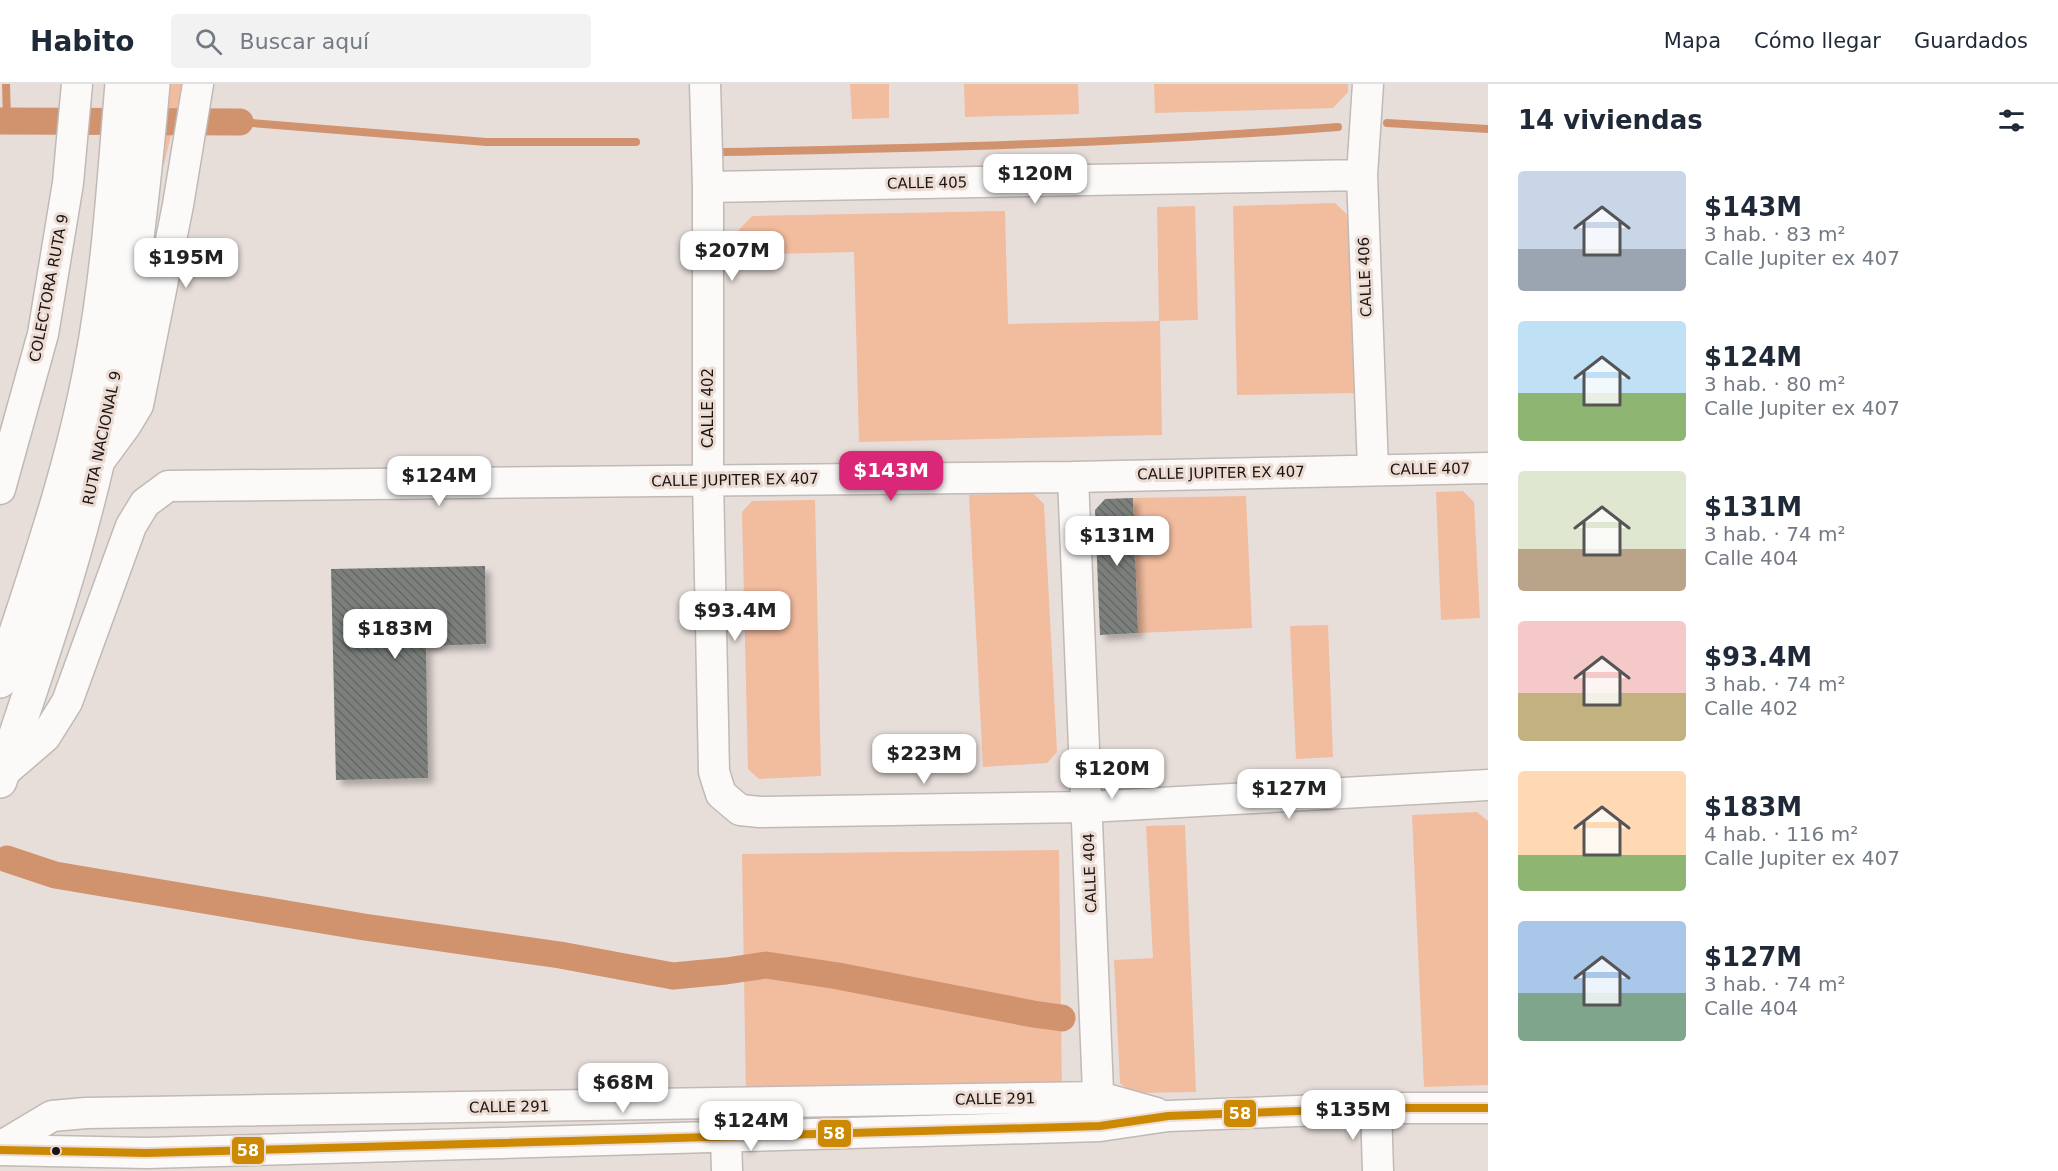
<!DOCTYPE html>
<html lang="es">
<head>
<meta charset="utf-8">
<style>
  :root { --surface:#fff; --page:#f2f2f3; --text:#1f2937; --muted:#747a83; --line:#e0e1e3; --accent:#db2777 }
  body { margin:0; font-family:"DejaVu Sans",sans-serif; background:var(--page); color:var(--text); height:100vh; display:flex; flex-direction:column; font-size:22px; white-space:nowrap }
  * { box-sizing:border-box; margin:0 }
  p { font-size:20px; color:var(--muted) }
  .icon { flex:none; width:33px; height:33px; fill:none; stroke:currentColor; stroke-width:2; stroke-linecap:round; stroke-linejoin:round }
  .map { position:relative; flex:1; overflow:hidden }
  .sheet { display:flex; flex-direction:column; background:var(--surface); width:570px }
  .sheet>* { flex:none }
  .price { position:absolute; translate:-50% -51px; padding:0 14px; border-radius:12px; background:#fff; color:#222; font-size:20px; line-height:39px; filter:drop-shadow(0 2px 3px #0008) }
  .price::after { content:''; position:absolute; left:50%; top:36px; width:18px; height:14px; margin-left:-9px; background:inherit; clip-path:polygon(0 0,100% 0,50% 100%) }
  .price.current { background:var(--accent); color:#fff }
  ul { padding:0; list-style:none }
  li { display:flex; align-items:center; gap:18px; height:150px; padding:0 30px }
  li span { display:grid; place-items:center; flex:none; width:168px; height:120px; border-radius:6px; color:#555 }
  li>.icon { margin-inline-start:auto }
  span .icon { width:72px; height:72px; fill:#fffc; stroke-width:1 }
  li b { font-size:26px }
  h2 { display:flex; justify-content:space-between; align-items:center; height:72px; padding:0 30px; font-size:26px }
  header { display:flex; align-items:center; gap:36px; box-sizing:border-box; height:84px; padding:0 30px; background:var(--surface); border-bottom:2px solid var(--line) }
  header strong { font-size:28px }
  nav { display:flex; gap:33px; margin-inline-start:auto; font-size:21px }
  .search { width:420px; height:54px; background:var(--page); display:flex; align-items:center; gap:15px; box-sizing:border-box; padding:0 21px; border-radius:6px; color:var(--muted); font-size:22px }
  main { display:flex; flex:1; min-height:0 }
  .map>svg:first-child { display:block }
  .grass { fill:#f2bc9f }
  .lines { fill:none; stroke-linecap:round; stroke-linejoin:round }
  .stream { stroke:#d1926e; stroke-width:8 }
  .canal { stroke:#d1926e; stroke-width:27 }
  .building { fill:url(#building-back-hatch); filter:url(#shadow) }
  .minor-casing { stroke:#c0b9b5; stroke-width:33 }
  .major-casing { stroke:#c0b9b5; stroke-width:36 }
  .minor { stroke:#fbfaf9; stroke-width:30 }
  .major { stroke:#fbfaf9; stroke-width:33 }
  .bus-1-casing { stroke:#eddcd4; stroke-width:12 }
  .bus-1 { stroke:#cb8904; stroke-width:8 }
  .bus-dot { fill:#1b1512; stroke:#eddcd4; stroke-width:2 }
  .labels { text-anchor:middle; stroke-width:6; stroke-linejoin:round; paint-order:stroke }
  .street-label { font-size:15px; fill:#1b1512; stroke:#eddcd4 }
  .line-badge { stroke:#eddcd4; stroke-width:2 }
  .badge-label { font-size:16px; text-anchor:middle; font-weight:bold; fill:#fff }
</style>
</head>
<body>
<header>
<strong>Habito</strong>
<div class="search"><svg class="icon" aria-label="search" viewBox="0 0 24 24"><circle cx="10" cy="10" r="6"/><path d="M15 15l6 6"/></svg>Buscar aquí</div>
<nav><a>Mapa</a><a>Cómo llegar</a><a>Guardados</a></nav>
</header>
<main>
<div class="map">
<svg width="1488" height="1087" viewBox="0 0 1488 1087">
  <defs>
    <pattern id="building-back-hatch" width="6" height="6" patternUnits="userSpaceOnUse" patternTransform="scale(1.5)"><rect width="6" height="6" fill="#7c807d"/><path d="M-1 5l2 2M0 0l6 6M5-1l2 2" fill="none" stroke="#656865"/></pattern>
    <filter id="shadow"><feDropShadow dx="5.5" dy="5.5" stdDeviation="3" flood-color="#0004"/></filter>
  </defs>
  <rect width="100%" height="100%" fill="#e7deda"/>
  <path class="grass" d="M168,0H184L164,80L158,79Z
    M850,0H889V34L852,35Z
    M964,0H1078L1079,30L965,33Z
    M1154,0H1348V8L1333,24L1155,29Z
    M1335,119L1352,135L1355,309L1237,311L1233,122Z
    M1195,122L1198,236L1160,237L1162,351L859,358L854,168L736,171V149L752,132L1005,127L1008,240L1159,237L1157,123Z
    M1463,407L1474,418L1480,534L1441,536L1436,408Z
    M1033,409L1044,420L1057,668L1047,679L983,683L969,411Z
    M1246,412L1252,544L1138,549L1133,414Z
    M815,416L821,692L759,695L748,685L742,428L752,417Z
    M1328,541L1333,673L1296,675L1290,542Z
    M1477,728L1488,737V1001L1424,1003L1412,731Z
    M1185,741L1196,1008L1131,1009L1120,999L1114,876L1153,874L1146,742Z
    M1059,766L1062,1011L746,1015L742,770Z"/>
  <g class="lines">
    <path class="stream" d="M6,0L7,37
      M240,38L486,58H636
      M1387,39L1488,45
      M724,68C929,64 1134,59 1338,43"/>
    <path class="canal" d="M0,37L240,38
      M7,775L55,791L364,843L560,871L673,892L726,887L766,881L838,892L1033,930L1062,934"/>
  </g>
  <path class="building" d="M1133,414L1138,549L1100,551L1095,426L1105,415Z
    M485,482L486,560L426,562L428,694L336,696L331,485Z"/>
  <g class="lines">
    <defs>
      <path id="minor" d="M705,0L708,103V396L714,688L721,710L740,726L760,728L1088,723L1488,701
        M1368,0L1362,91L1373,385
        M708,103L1362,91
        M98,379L126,341L138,321L178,121L198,0
        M1073,393L1099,1033
        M0,405L43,250L68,99L77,0
        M2,690L45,653L67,618L131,442L145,419L168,402L1073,393L1488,384
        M1376,1024L1378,1087
        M726,1051L727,1087
        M0,1063L52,1032L86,1029L1099,1013L1156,1029
        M0,1066L147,1069L1100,1042L1168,1032L1376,1024H1488"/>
      <path id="major" d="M0,597C34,493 71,389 91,281C109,188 114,94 122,0
        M0,697C36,591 73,485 98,376C127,252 142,127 153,0"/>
    </defs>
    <use href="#minor" class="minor-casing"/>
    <use href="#major" class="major-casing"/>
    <use href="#minor" class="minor"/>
    <use href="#major" class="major"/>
    <defs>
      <path id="bus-1" d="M0,1066L147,1069L1100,1042L1168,1032L1376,1024H1488"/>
    </defs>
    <use href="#bus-1" class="bus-1-casing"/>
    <use href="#bus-1" class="bus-1"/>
  </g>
  <circle class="bus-dot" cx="56" cy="1067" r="5"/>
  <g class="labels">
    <g class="street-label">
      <text transform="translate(927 99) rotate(-1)" y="5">CALLE 405</text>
      <text transform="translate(1365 193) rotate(-92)" y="5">CALLE 406</text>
      <text transform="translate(49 204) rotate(-79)" y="5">COLECTORA RUTA 9</text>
      <text transform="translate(708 324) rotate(-90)" y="5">CALLE 402</text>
      <text transform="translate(102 354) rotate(-78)" y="5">RUTA NACIONAL 9</text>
      <text transform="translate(1430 385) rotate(-1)" y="5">CALLE 407</text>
      <text transform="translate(1221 389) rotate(-1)" y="5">CALLE JUPITER EX 407</text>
      <text transform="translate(735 396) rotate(-1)" y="5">CALLE JUPITER EX 407</text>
      <text transform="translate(1090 789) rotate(-92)" y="5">CALLE 404</text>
      <text transform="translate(995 1015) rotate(-1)" y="5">CALLE 291</text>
      <text transform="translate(509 1023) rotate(-1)" y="5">CALLE 291</text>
    </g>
  </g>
  <g class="line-badge">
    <rect x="1223" y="1015" width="34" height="29" rx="6" fill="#cb8904"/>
    <rect x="817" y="1035" width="35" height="29" rx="6" fill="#cb8904"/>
    <rect x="231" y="1052" width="34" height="29" rx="6" fill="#cb8904"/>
  </g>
  <g class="badge-label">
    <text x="1240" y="1035">58</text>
    <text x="834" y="1055">58</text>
    <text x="248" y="1072">58</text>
  </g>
</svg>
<b class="price" style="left:1035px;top:121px">$120M</b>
<b class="price" style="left:732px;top:198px">$207M</b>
<b class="price" style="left:186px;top:205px">$195M</b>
<b class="price current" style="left:891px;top:418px">$143M</b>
<b class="price" style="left:439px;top:423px">$124M</b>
<b class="price" style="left:1117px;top:483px">$131M</b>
<b class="price" style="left:735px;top:558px">$93.4M</b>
<b class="price" style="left:395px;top:576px">$183M</b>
<b class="price" style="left:924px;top:701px">$223M</b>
<b class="price" style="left:1112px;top:716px">$120M</b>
<b class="price" style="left:1289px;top:736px">$127M</b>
<b class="price" style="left:623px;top:1030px">$68M</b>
<b class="price" style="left:1353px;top:1057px">$135M</b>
<b class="price" style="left:751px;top:1068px">$124M</b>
</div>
<section class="sheet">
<h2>14 viviendas<svg class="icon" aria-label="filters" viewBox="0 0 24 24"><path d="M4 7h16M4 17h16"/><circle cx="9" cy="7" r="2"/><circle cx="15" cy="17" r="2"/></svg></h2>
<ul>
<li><span style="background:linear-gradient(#c9d6e8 65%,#9aa5b1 0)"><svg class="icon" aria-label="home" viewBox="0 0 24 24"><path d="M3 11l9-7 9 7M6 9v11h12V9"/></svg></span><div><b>$143M</b><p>3 hab. · 83 m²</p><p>Calle Jupiter ex 407</p></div></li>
<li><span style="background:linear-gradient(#bfe0f5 60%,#8fb573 0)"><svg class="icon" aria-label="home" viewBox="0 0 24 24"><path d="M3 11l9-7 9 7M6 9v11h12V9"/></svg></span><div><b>$124M</b><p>3 hab. · 80 m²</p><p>Calle Jupiter ex 407</p></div></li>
<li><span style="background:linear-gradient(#dfe7d0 65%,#b9a48a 0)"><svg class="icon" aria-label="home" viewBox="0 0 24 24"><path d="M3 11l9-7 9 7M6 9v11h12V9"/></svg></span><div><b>$131M</b><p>3 hab. · 74 m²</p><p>Calle 404</p></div></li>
<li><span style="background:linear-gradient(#f6c9c9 60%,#c2b280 0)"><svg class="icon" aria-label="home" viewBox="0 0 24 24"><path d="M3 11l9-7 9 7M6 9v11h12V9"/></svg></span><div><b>$93.4M</b><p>3 hab. · 74 m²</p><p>Calle 402</p></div></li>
<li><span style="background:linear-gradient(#ffd9b3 70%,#8fb573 0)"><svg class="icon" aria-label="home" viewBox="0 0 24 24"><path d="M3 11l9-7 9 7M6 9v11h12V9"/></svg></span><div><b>$183M</b><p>4 hab. · 116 m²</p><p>Calle Jupiter ex 407</p></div></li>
<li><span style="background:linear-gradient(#a9c7e8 60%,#7fa58c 0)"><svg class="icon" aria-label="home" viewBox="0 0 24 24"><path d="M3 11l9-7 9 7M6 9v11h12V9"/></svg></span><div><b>$127M</b><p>3 hab. · 74 m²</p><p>Calle 404</p></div></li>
</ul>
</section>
</main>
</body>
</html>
